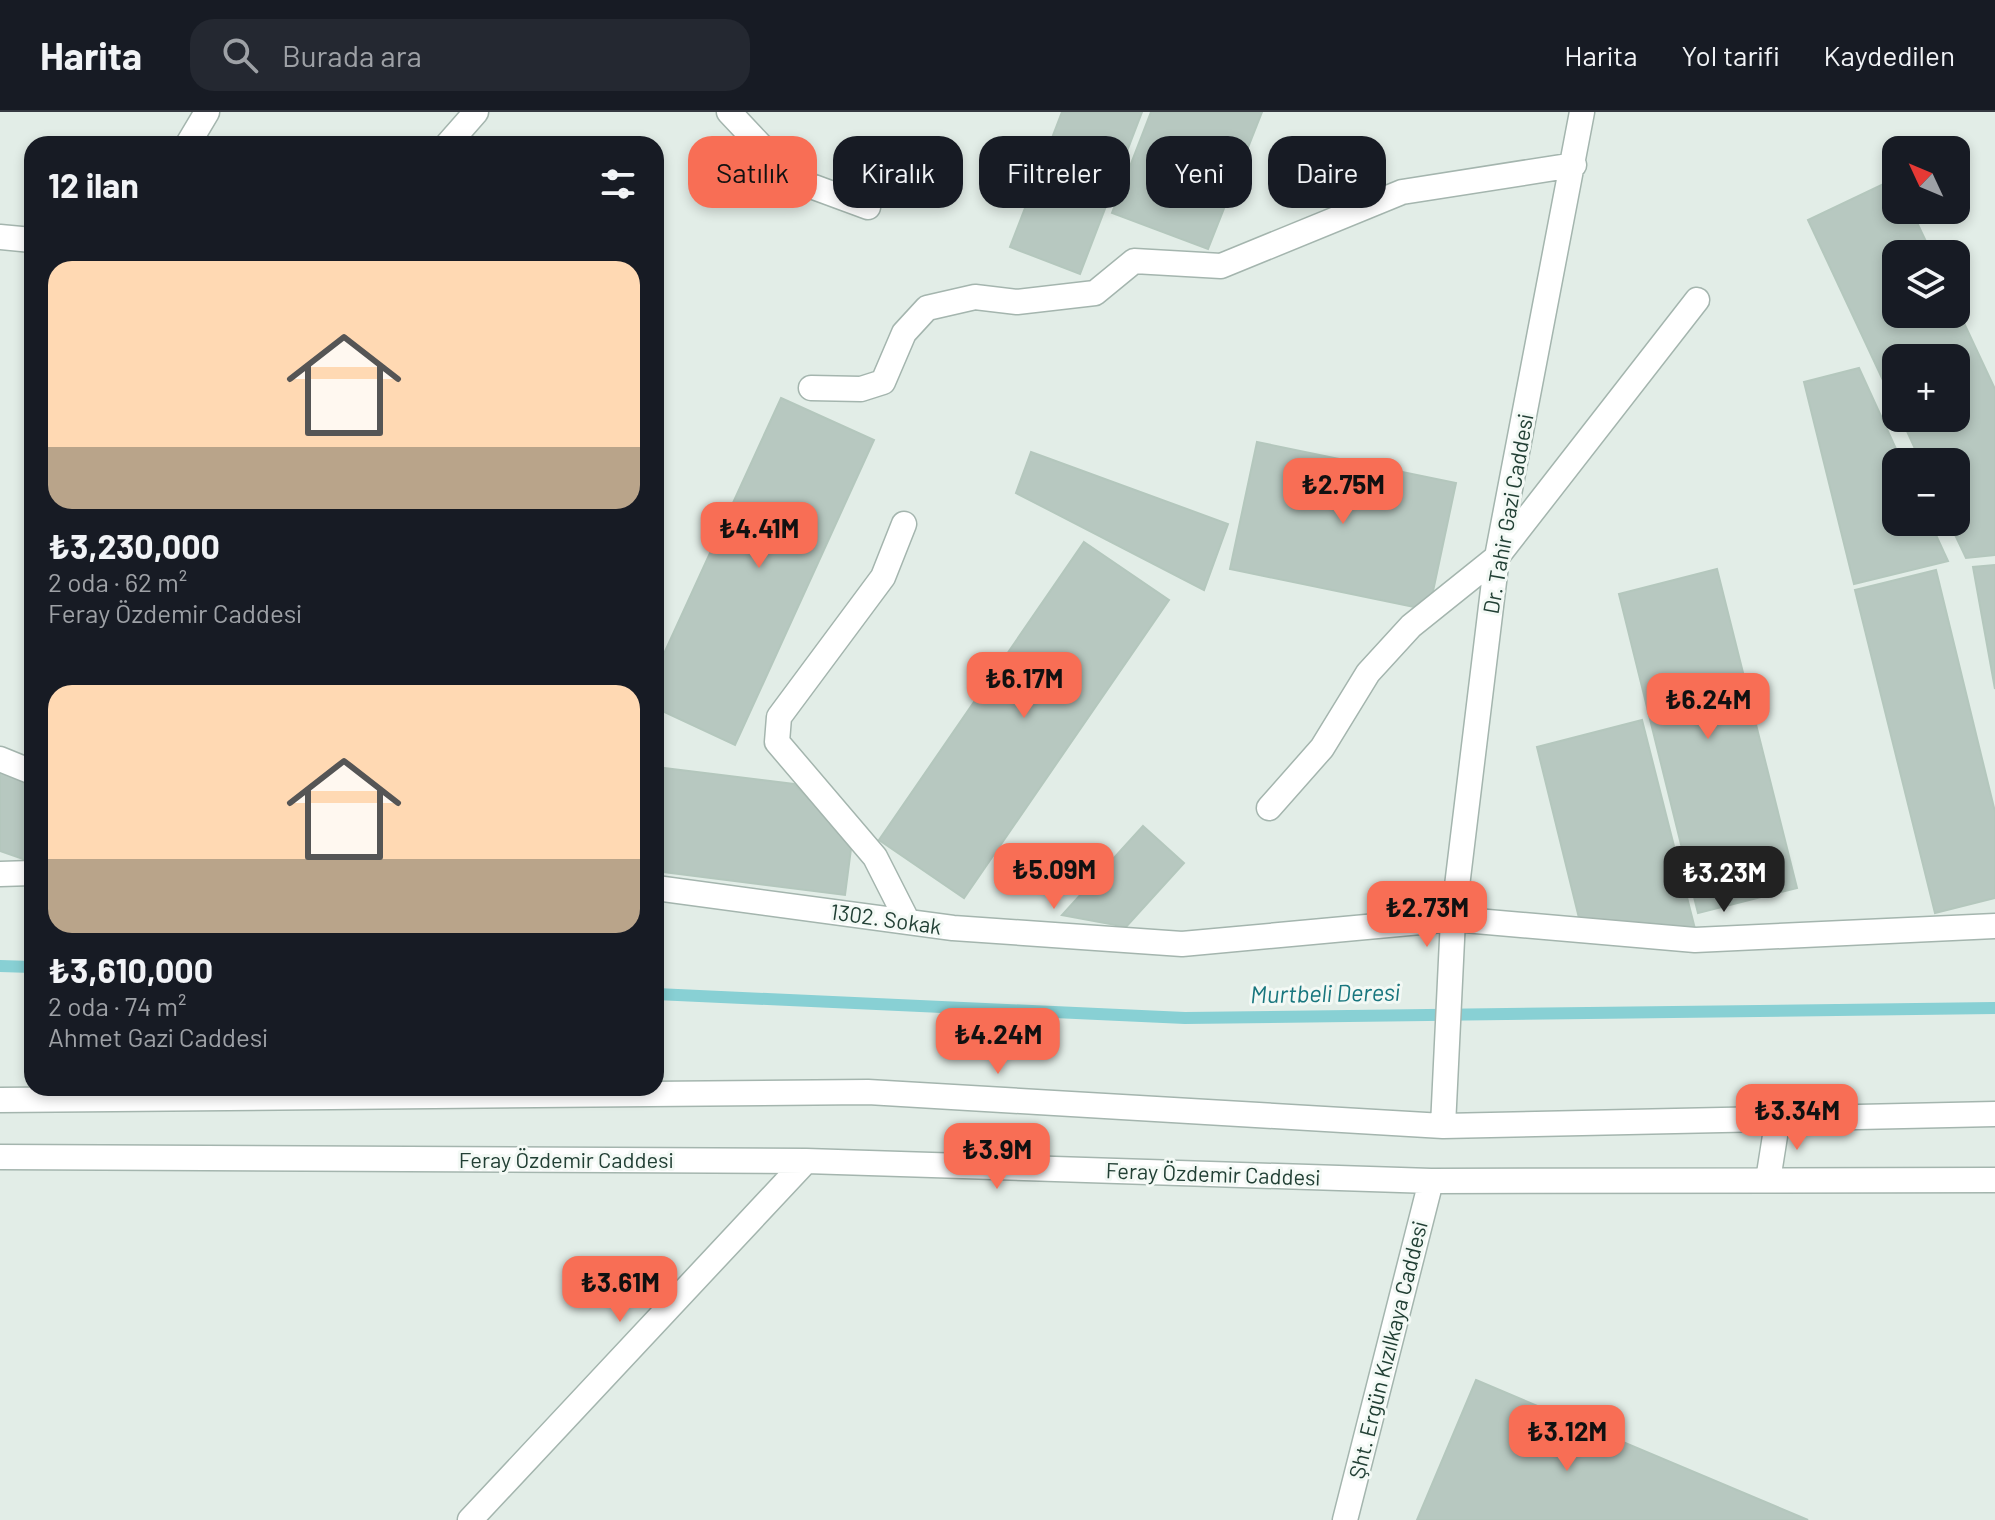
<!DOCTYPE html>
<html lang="tr">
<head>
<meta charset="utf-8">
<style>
  :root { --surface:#171b24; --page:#242831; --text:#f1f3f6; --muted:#9ea1a6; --line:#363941; --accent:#f86e55 }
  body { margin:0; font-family:Barlow,sans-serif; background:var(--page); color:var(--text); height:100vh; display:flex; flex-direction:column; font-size:30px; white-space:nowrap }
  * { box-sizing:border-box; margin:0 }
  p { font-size:26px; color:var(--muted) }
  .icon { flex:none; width:44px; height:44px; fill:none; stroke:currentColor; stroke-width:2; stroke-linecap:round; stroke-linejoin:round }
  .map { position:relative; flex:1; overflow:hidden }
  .drawer { position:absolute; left:24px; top:24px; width:640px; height:960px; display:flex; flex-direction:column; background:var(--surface); border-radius:24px; box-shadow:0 4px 12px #0003 }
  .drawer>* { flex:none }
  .guide { position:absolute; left:688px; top:24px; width:760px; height:72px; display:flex; gap:16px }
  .needle { width:52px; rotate:314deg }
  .controls { position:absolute; left:1882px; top:24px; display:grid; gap:16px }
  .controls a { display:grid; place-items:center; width:88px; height:88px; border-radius:16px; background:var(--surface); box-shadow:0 4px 12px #0003; font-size:40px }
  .price { position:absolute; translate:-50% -68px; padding:0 18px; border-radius:16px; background:var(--accent); color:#111; font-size:26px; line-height:52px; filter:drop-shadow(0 2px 4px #0008) }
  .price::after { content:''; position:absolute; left:50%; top:48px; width:24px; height:18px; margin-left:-12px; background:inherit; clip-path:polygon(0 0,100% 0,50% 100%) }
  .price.selected { background:#222; color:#fff }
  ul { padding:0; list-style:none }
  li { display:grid; align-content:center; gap:16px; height:424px; padding:0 24px }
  li span { display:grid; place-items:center; height:248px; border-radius:24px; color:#555 }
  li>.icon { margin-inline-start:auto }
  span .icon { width:144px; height:144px; fill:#fffc; stroke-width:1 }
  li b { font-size:34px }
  h2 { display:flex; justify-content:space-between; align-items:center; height:96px; padding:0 24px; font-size:34px }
  .chip { padding:0 28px; border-radius:24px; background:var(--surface); box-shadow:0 4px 12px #0003; font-size:28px; line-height:72px }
  .chip.selected { background:var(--accent); color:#111 }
  header { display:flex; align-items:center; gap:48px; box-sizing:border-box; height:112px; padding:0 40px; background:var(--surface); border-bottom:2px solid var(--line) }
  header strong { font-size:38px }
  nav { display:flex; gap:44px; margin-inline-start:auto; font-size:28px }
  .search { width:560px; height:72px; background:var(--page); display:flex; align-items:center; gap:20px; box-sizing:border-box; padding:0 28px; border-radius:24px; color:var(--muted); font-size:30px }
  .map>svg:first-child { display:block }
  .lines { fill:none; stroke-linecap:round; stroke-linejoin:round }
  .stream { stroke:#88d0d4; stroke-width:12 }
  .building { fill:#b7c8c0; stroke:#b4c7bd; stroke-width:2 }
  .minor-casing { stroke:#a4b5ae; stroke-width:27 }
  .minor { stroke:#fff; stroke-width:24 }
  .labels { text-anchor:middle; stroke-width:6; stroke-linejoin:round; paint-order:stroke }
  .street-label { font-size:22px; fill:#213f34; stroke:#f3f9f5 }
  .water-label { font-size:24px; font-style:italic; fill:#18767e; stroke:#f3f9f5 }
</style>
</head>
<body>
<header>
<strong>Harita</strong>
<div class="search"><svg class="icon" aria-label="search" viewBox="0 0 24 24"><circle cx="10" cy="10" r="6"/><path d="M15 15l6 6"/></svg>Burada ara</div>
<nav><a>Harita</a><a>Yol tarifi</a><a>Kaydedilen</a></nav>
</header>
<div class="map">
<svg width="1995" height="1408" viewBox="0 0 1995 1408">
  <rect width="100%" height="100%" fill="#e2ede7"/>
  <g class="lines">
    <path class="stream" d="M0,854L32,855
      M656,882L1185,906L1995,896"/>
  </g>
  <path class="building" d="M1062,0H1142L1080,162L1010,135Z
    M1151,0H1262L1208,137L1112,101Z
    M1896,66V98H1911L1932,142H1896V202H1956V194L1995,277V443L1966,446L1949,410H1956V350H1921L1901,306H1956V246H1896V296L1808,108Z
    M1859,256L1902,350H1896V410H1930L1948,449L1854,472L1804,270Z
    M781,286L874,328L735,633L656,596V559Z
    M1257,330L1456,371L1429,498L1230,457Z
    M1031,340L1228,412L1204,478L1016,381Z
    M1084,430L1169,488L964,786L879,728Z
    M1995,453V577L1973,455Z
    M1717,457L1797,776L1698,801L1619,482Z
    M1936,458L1995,700V786L1935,801L1855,478Z
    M1642,608L1695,817L1580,810L1537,635Z
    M656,655L794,672L852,729L845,783L656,759Z
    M0,660L32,671V750L0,739Z
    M1143,714L1184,751L1126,815L1062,803Z
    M1476,1268L1808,1408H1417Z"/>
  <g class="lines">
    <defs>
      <path id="minor" d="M729,0L760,33L811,74L868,95
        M188,32L207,0
        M448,32L476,0
        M0,125L32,128
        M811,276L861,277L883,270L904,221L927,196L975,185L1017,190L1095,181L1134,149L1221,154L1402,80L1574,53
        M904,412L883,465L779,605L777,630L875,745L908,810
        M0,647L32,660
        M1269,696L1322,636L1368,561L1411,514L1497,445L1697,188
        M0,762L32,761
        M656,776L953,816L1182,832L1453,807L1695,828L1995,814
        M0,988L868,980L1443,1014L1995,1002
        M1443,1014L1453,807L1497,445L1582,0
        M0,1045L806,1049L1431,1069L1995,1068
        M1768,1068L1778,1005
        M470,1408L806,1049
        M1345,1408L1431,1069"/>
    </defs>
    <use href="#minor" class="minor-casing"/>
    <use href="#minor" class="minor"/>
  </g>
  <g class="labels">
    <g class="street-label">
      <text transform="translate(1508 402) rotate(-80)" y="8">Dr. Tahir Gazi Caddesi</text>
      <text transform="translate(886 807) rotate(8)" y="8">1302. Sokak</text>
      <text x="566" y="1056">Feray Özdemir Caddesi</text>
      <text transform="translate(1213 1062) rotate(2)" y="8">Feray Özdemir Caddesi</text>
      <text transform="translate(1388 1238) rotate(-76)" y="8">Şht. Ergün Kızılkaya Caddesi</text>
    </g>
    <g class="water-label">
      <text transform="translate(1325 882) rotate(-1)" y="8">Murtbeli Deresi</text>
    </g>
  </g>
</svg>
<div class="controls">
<a><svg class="needle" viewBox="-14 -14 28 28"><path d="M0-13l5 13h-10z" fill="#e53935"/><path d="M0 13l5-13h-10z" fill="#9ea1a6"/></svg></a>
<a><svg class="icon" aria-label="layers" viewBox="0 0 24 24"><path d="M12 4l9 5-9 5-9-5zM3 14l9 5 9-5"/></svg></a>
<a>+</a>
<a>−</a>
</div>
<b class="price" style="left:1343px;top:414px">₺2.75M</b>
<b class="price" style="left:759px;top:458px">₺4.41M</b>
<b class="price" style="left:1024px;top:608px">₺6.17M</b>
<b class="price" style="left:1708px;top:629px">₺6.24M</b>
<b class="price" style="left:1054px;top:799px">₺5.09M</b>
<b class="price selected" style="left:1724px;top:802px">₺3.23M</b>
<b class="price" style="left:1427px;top:837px">₺2.73M</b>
<b class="price" style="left:998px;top:964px">₺4.24M</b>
<b class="price" style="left:1797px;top:1040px">₺3.34M</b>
<b class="price" style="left:997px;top:1079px">₺3.9M</b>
<b class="price" style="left:620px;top:1212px">₺3.61M</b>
<b class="price" style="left:1567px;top:1361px">₺3.12M</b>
<div class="guide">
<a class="chip selected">Satılık</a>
<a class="chip">Kiralık</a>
<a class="chip">Filtreler</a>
<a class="chip">Yeni</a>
<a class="chip">Daire</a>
</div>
<section class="drawer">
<h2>12 ilan<svg class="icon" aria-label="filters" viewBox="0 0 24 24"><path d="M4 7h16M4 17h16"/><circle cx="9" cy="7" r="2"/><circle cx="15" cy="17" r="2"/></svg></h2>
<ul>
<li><span style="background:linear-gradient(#ffd9b3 75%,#b9a48a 0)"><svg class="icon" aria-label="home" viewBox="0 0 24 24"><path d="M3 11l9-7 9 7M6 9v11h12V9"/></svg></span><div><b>₺3,230,000</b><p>2 oda · 62 m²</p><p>Feray Özdemir Caddesi</p></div></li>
<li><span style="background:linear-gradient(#ffd9b3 70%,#b9a48a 0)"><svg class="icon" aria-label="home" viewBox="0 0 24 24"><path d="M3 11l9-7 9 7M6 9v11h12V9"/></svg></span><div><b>₺3,610,000</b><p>2 oda · 74 m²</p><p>Ahmet Gazi Caddesi</p></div></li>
</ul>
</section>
</div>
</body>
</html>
